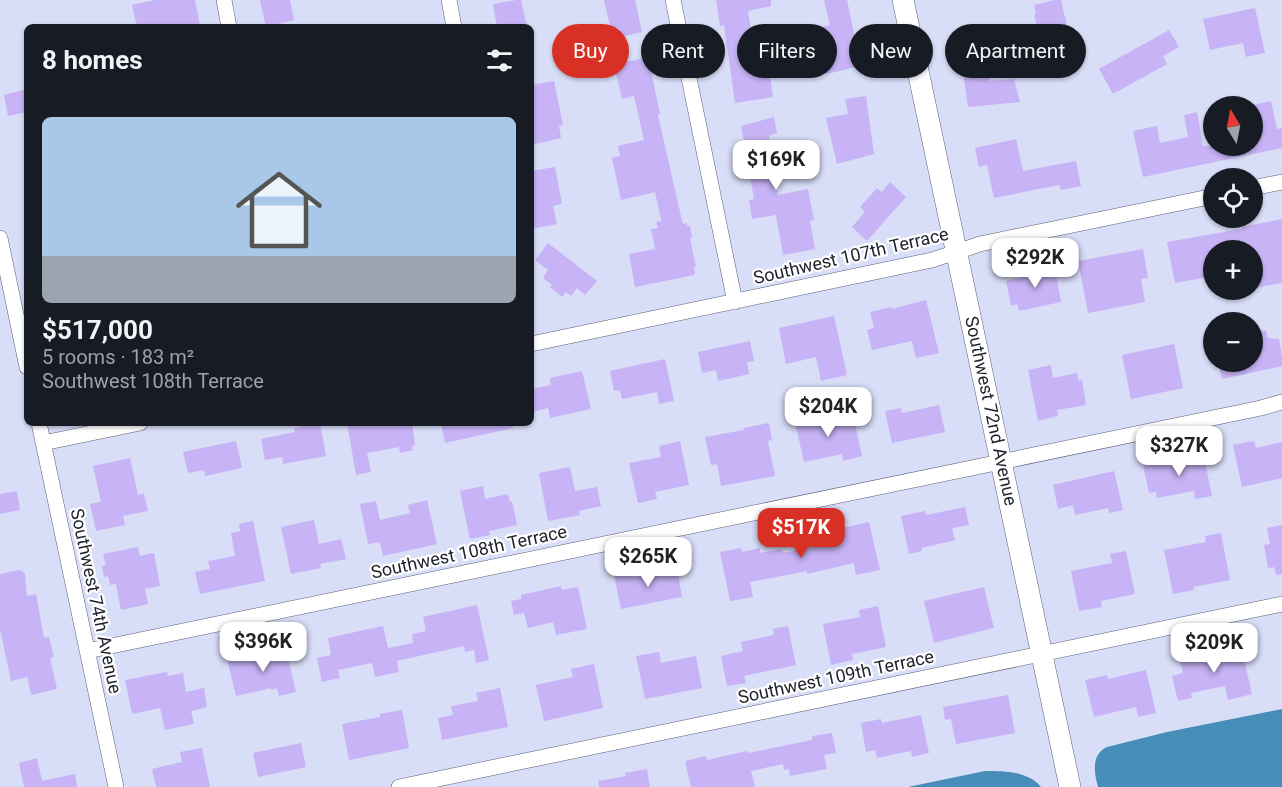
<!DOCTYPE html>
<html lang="en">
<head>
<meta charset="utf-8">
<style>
  :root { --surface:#171b24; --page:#20242c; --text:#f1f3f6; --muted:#9ea1a6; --line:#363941; --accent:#d93025 }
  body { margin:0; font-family:Roboto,sans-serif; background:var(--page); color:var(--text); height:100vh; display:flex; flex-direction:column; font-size:22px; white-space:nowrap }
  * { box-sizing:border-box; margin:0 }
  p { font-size:20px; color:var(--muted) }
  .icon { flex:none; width:33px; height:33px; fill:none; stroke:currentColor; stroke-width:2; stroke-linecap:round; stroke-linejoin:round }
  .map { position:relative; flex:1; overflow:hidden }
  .sheet { position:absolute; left:24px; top:24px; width:510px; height:402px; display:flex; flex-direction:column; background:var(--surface); border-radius:9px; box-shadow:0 2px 4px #0004 }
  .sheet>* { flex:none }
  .hud { position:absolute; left:552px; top:24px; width:570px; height:54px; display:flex; gap:12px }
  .needle { width:39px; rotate:350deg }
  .fabs { position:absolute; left:1203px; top:96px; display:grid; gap:12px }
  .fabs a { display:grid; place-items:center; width:60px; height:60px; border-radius:50%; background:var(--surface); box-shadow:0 2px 4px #0004; font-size:30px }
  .price { position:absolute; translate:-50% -51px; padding:0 14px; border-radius:12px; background:#fff; color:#222; font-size:20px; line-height:39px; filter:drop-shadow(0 2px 3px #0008) }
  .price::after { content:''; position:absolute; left:50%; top:36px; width:18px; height:14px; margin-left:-9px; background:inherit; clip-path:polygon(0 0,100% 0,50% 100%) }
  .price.selected { background:var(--accent); color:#fff }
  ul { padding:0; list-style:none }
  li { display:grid; align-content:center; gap:12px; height:318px; padding:0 18px }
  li+li { border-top:2px solid var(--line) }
  li span { display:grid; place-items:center; height:186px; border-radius:9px; color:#555 }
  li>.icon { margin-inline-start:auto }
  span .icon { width:108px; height:108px; fill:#fffc; stroke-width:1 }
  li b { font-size:26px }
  h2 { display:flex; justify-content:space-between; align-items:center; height:72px; padding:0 18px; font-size:26px }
  .pill { padding:0 21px; border-radius:27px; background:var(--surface); box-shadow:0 2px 4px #0004; font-size:21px; line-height:54px }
  .pill.selected { background:var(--accent); color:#fff }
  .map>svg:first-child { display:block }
  .water { fill:#468eb7 }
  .building { fill:#c7b3f5 }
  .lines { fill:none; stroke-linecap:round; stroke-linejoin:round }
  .street-casing { stroke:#5c5f77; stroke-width:16 }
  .secondary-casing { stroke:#5c5f77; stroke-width:22 }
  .street { stroke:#fff; stroke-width:15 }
  .secondary { stroke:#fff; stroke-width:21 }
  .labels { text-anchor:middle; stroke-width:4.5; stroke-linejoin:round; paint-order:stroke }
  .street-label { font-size:18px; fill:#1f202a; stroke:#fff }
</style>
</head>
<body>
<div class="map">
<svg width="1282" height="787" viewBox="0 0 1282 787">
  <rect width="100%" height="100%" fill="#d8ddf8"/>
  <path class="water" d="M1282,709V787H1098C1094,772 1091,755 1107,747L1167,732Z
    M985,771C1003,771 1029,771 1041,787H908Z"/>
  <path class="building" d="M155,0H195L200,25L189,27H137L132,5Z
    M260,0H290L294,20L266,27Z
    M516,0H521L527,27H497L493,4Z
    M604,0H635L642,32L613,39Z
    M716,0H771V6L748,11L752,36L764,35L773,97L735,103L724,25L720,26Z
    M824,0H847L861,66L826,74L816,28L830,25Z
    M1055,0H1061L1070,39L1077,37L1081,55L1062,59L1064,65L1047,68L1034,14H1036L1034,5Z
    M1255,8L1265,53L1246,57L1243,43L1210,50L1203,19Z
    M1169,30L1179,47L1163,56L1167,64L1113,94L1099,69Z
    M998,36L1002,51L984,56L990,81L1014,79L1020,102L968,107L959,45Z
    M648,57L660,114L658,115L681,216L683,224L687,223V226H690L692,237L690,238L696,267H694L695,273L694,275L635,287L629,254L655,249L651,229L658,228L656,222L661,221V219L655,192L621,200L612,158L620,156L618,146L644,140L634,96L622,99L614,65Z
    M554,81L563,125L559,126L561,138L531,145V85Z
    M27,89V112L8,116L4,95Z
    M866,96L874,154L837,164L826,118L848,114L845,99Z
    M1271,101L1277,129L1282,128V148L1143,177L1133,131L1157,126L1160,143L1188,137L1184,115L1197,112L1203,146H1252V105Z
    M774,117L777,133L769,136L778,195L808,189L814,220L810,221L815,249L783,255L776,215L752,219L749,200L754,199L741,126Z
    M1016,139L1023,171L1076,161L1081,186L1061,190L1059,185L994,198L987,165L979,167L975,148Z
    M555,167L562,204L553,206L557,224L531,229V171Z
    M890,182L906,197L867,241L852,227L865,212L860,207L877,188L882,192Z
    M1282,219V283L1254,288L1252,281V250H1214V276L1175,283L1167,242L1242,229V227Z
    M548,243L597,281L585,295L577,288L571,296L566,292L562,297L550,287L552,285L543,278L548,270L535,260Z
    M1143,249L1148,278L1141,279L1145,302L1088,313L1078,261Z
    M1054,264L1061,302L1019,311L1017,304L1011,306L1006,281L1019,278L1018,275L1037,272L1036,267Z
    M926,300L939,353L916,358L912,341L872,350L867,330L874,328L870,312L891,307L892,309Z
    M834,316L847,375L821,381L816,357L786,364L779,328Z
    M1266,330L1268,338L1279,339L1282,357V366L1222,379L1218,362H1252V333Z
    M750,341L754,361L747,362L749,374L718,381L716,370L702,373L698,352Z
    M1174,344L1183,388L1131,399L1122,355Z
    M665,359L674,401L659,404L657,392L622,399L620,390L614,391L610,371Z
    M1051,365L1053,378L1077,373L1079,381L1082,380L1086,405L1057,410L1058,416L1038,421L1028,370Z
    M582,371L591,409L550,418L548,408L533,412L531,402V389L551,385L550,378Z
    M939,405L945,432L892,443L885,411L901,408L902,413Z
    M813,414L815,424L853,415L862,456L843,461L842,454L804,462L794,418Z
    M320,423L326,456L283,464L282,457L265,460L261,439L295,432L294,428Z
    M347,423H412L415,445L412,446L413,450L400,453L399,447L367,453L371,472L356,475Z
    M441,423H512L513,428L445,443Z
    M769,423L772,440L768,441L775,476L721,486L717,464L711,465L705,437L744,430L743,428Z
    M236,441L242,468L205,476L204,470L188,473L183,452Z
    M680,441L689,485L655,492L657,499L638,503L629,463L661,457L659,446Z
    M1254,441L1256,448L1282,442V478L1242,487L1233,445Z
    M1203,452L1212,496L1195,499L1194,491L1157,498L1156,492L1149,493L1143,465Z
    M130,458L138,495L144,494L148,511L123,516L125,525L96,531L90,504L101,502L93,466Z
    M570,467L575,491L597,487L601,506L579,511L580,515L548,521L539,473Z
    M1114,471L1123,510L1109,513L1108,508L1075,515L1073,505L1058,509L1053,485Z
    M483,486L485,499L508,494L510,502L512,501L517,525L489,531L490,535L470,539L460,491Z
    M17,491L20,510L0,514V494Z
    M427,500L437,544L383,556L380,542L368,544L360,504L376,501L380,520L410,513L408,505Z
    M965,507L969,525L952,528L955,540L922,548V551L909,554L901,516L925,511L926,515Z
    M314,520L319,544L341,539L346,559L320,564L321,568L291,574L281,527Z
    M253,521L265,581L200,594L195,572L210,569L208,561L235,556L231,533L240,531L239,524Z
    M869,522L880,570L856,575L854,563L807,574V571L750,582L753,597L730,601L720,552L741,548L742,552L760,548V553L782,549L783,553L811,547L808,536Z
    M1282,525V574L1276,575L1274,567L1268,568L1264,545L1270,544L1267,528Z
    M1221,533L1230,580L1193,587L1194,590L1173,594L1164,550L1206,542L1205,536Z
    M138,547L140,556L154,553L160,586L145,589L148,604L121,610L116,584L110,585L108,576L104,577L102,566L106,565L103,554Z
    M1126,551L1135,594L1101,601L1102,607L1079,611L1071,571L1112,563L1110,554Z
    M677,568L682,597L621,609L614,575L633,572L634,577Z
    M20,570L25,574L27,596L36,594L44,638L49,637L54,657L50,658L57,689L31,695L27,677L11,681L0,629V574Z
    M561,586L562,590L578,587L587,629L556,635L553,622L528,628L524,613L514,615L511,601L521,599V595Z
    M984,587L994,628L934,643L924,601Z
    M477,605L489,660L476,663L474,650L465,652L464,646L397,661L399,672L375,677L372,663L338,670L340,678L322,682L317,658L331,655L328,638L383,626L388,648L413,643L412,634L426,631L423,617Z
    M878,606L886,647L852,654L853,660L831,665L823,624L860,617L859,610Z
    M788,626L796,665L744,676L746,683L727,686L721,656L743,651L741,642L774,635L773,629Z
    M285,645L296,692L279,696L277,688L271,690V688L236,696L227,659L241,656L247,658L264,654L263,650Z
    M1241,646L1252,694L1228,700L1225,686L1191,693L1192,698L1178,701L1172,676L1183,673L1180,660Z
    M659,652L661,663L696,656L702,688L645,699L636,656Z
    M594,664L603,708L544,721L536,685L573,677L571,669Z
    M1146,670L1156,713L1138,717L1136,707L1094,717L1085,680L1107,675L1108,679Z
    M167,672L168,676L183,673L186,692L204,688L207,707L191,711L194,724L165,730L160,708L132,714L125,680Z
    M500,688L508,727L442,740L438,718L453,715L451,706L478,701L476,693Z
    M1008,695L1015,733L956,744L951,719L945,720L943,707Z
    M402,710L409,748L349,760L342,724L380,717V714Z
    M921,715L929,753L912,757L911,751L877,758L875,750L866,752L861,723L881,719L882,723Z
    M832,733L836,753L824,755L827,769L790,776L789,769L784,770L783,764L751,771L755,787H691L685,761L706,756L707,760L747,751L748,753L812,740V736Z
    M301,743L306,767L258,777L253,753Z
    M202,748L210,787H156L152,769L182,762L180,752Z
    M37,758L42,781L75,774L77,787H24L19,763Z
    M647,769L650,787H599L598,781L626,776L625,773Z"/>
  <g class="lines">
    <defs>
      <path id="street" d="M224,0L229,27
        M449,0L454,27
        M673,0L735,302
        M1252,188L1282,182
        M0,238L27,367
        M531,344L932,260L980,244L1214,196
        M39,423L116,787
        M43,443L140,423
        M87,651L1261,408L1282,402
        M399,787L1282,604"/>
      <path id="secondary" d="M903,0L1070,787"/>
    </defs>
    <use href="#street" class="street-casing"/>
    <use href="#secondary" class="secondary-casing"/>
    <use href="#street" class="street"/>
    <use href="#secondary" class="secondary"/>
  </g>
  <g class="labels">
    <g class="street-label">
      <text transform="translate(851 256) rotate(-13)" y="6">Southwest 107th Terrace</text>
      <text transform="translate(991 411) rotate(78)" y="6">Southwest 72nd Avenue</text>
      <text transform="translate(469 552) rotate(-12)" y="6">Southwest 108th Terrace</text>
      <text transform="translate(96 601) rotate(78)" y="6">Southwest 74th Avenue</text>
      <text transform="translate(836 677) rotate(-12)" y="6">Southwest 109th Terrace</text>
    </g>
  </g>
</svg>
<div class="fabs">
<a><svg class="needle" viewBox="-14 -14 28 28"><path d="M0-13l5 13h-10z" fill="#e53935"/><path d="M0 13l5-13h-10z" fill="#9ea1a6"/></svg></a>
<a><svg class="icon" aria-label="locate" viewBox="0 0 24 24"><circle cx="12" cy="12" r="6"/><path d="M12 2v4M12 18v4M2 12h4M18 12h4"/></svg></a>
<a>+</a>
<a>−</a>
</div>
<b class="price" style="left:776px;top:191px">$169K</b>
<b class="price" style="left:1035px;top:289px">$292K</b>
<b class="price" style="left:828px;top:438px">$204K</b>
<b class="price" style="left:1179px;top:477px">$327K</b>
<b class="price selected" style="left:801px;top:559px">$517K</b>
<b class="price" style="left:648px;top:588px">$265K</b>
<b class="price" style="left:263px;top:673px">$396K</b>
<b class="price" style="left:1214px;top:674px">$209K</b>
<div class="hud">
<a class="pill selected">Buy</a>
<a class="pill">Rent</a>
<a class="pill">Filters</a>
<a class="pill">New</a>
<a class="pill">Apartment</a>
</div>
<section class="sheet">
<h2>8 homes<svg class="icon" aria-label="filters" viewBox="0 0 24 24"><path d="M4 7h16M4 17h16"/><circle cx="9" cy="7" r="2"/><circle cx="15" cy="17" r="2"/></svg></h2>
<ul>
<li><span style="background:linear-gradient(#a9c7e8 75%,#9aa5b1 0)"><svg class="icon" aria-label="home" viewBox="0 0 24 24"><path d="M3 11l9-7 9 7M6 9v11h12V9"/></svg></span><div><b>$517,000</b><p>5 rooms · 183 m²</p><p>Southwest 108th Terrace</p></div></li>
</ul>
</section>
</div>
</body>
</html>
